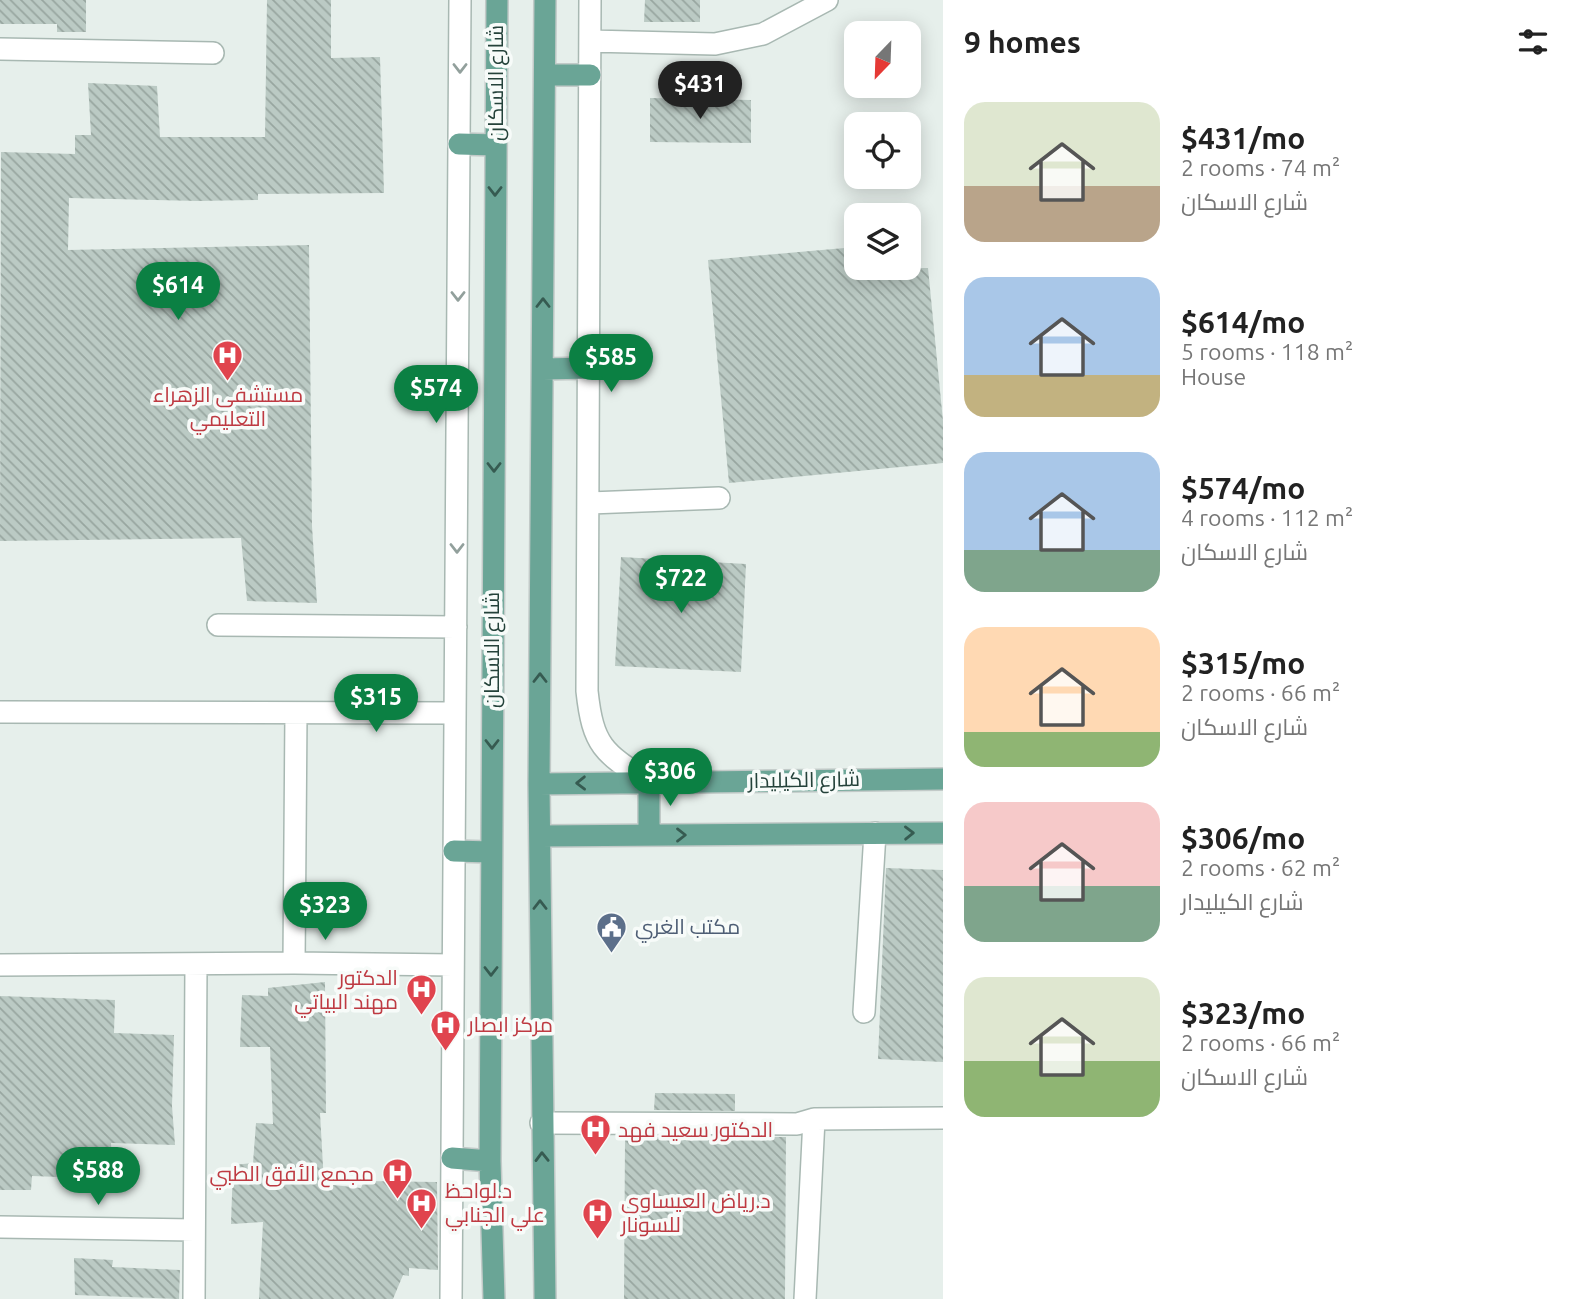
<!DOCTYPE html>
<html lang="en">
<head>
<meta charset="utf-8">
<style>
  :root { --surface:#fff; --page:#f6f6f6; --text:#222; --muted:#767676; --accent:#0b8043 }
  body { margin:0; font-family:Ubuntu,Cairo,sans-serif; background:var(--page); color:var(--text); height:100vh; display:flex; flex-direction:column; font-size:26px; white-space:nowrap }
  * { box-sizing:border-box; margin:0 }
  p { font-size:23px; color:var(--muted) }
  .icon { flex:none; width:38px; height:38px; fill:none; stroke:currentColor; stroke-width:2; stroke-linecap:round; stroke-linejoin:round }
  .map { position:relative; flex:1; overflow:hidden }
  .side { display:flex; flex-direction:column; background:var(--surface); width:630px }
  .side>* { flex:none }
  .needle { width:46px; rotate:203deg }
  .fabs { position:absolute; left:844px; top:21px; display:grid; gap:14px }
  .fabs a { display:grid; place-items:center; width:77px; height:77px; border-radius:14px; background:var(--surface); box-shadow:0 4px 18px #0003; font-size:35px }
  .price { position:absolute; translate:-50% -60px; padding:0 16px; border-radius:24px; background:var(--accent); color:#fff; font-size:23px; line-height:46px; filter:drop-shadow(0 2px 4px #0008) }
  .price::after { content:''; position:absolute; left:50%; top:42px; width:21px; height:16px; margin-left:-10px; background:inherit; clip-path:polygon(0 0,100% 0,50% 100%) }
  .price.current { background:#222; color:#fff }
  ul { padding:0; list-style:none }
  li { display:flex; align-items:center; gap:21px; height:175px; padding:0 21px }
  li span { display:grid; place-items:center; flex:none; width:196px; height:140px; border-radius:21px; color:#555 }
  li>.icon { margin-inline-start:auto }
  span .icon { width:84px; height:84px; fill:#fffc; stroke-width:1 }
  li b { font-size:30px }
  h2 { display:flex; justify-content:space-between; align-items:center; height:84px; padding:0 21px; font-size:30px }
  main { display:flex; flex:1; min-height:0 }
  .map>svg:first-child { display:block }
  .building { fill:url(#building-back-hatch) }
  .lines { fill:none; stroke-linecap:round; stroke-linejoin:round }
  .minor-casing { stroke:#a8b8b2; stroke-width:24 }
  .major-casing { stroke:#c2cac8; stroke-width:24 }
  .minor { stroke:#fff; stroke-width:21 }
  .major { stroke:#6aa596; stroke-width:21 }
  .oneway { stroke:#92a09c }
  .oneway2 { stroke:#365b51 }
  .labels { text-anchor:middle; stroke-width:7; stroke-linejoin:round; paint-order:stroke }
  .street-label { font-size:21px; fill:#24423a; stroke:#f7fbf9 }
  .health-label { font-size:21px; fill:#be3a42; stroke:#f7fbf9; text-anchor:start }
  .service-label { font-size:21px; fill:#4e5e75; stroke:#f7fbf9; text-anchor:start }
</style>
</head>
<body>
<main>
<div class="map">
<svg width="943" height="1299" viewBox="0 0 943 1299">
  <defs>
    <pattern id="building-back-hatch" width="6" height="6" patternUnits="userSpaceOnUse" patternTransform="scale(1.75)"><rect width="6" height="6" fill="#bbcac4"/><path d="M-1 5l2 2M0 0l6 6M5-1l2 2" fill="none" stroke="#98a6a0"/></pattern>
  </defs>
  <rect width="100%" height="100%" fill="#e6efeb"/>
  <path class="building" d="M0,0H86V32H57V24H0Z
    M267,0H331V58L380,57L384,193L258,194V200L198,201L69,198L68,250L309,245L312,526L317,603L247,601L241,538L0,541L1,152L75,154V135H91L88,83L157,86L160,137H265Z
    M645,0H700V22H644Z
    M650,98L751,100V143L650,142Z
    M856,247V268H928L943,421V463L729,483L708,260Z
    M621,557L746,564L741,672L615,666Z
    M886,868L943,870V1062L878,1059Z
    M325,982L326,1113H320L324,1184L361,1188L364,1181L437,1182L438,1270L409,1268V1276L403,1275L393,1299H259L263,1222L231,1224L233,1165L253,1163L256,1123L273,1124L270,1047H240L242,995L268,996V988Z
    M0,996L115,1000L114,1033L174,1035L172,1106L175,1145L111,1143L113,1179L32,1176L31,1190H0Z
    M655,1093L735,1094V1111L654,1110Z
    M654,1137H786L785,1299H624L625,1140L654,1139Z
    M74,1258L113,1260L112,1267L180,1270L179,1299L75,1295Z"/>
  <g class="lines">
    <defs>
      <path id="minor" d="M590,0L587,691C593,747 604,753 649,782
        M590,41L715,44L763,34L827,0
        M0,49L213,53
        M590,503L719,498
        M218,625L456,627
        M0,712L455,713
        M294,963L296,713
        M0,965L294,963L453,965
        M864,1012L875,833
        M541,1123L797,1124L814,1119L943,1118
        M0,1227L194,1230
        M194,1299L196,965
        M451,1299L460,0
        M805,1299L814,1119"/>
      <path id="major" d="M545,0L539,784L545,1299
        M545,75H590
        M459,144L496,145
        M543,369L590,368
        M649,782V835
        M539,784L943,779
        M540,836L943,833
        M454,851L491,852
        M452,1158L490,1161
        M494,1299L490,1161L497,0"/>
    </defs>
    <use href="#minor" class="minor-casing"/>
    <use href="#major" class="major-casing"/>
    <use href="#minor" class="minor"/>
    <use href="#major" class="major"/>
  </g>
  <defs><path id="oneway-chevron" d="M-2-3.5L2.5 0L-2 3.5" fill="none" stroke-width="1.6" stroke-linecap="round" stroke-linejoin="round" transform="scale(1.75)"/></defs>
  <g class="oneway">
    <use href="#oneway-chevron" transform="translate(460 68) rotate(90)"/>
    <use href="#oneway-chevron" transform="translate(458 296) rotate(90)"/>
    <use href="#oneway-chevron" transform="translate(457 548) rotate(90)"/>
  </g>
  <g class="oneway2">
    <use href="#oneway-chevron" transform="translate(495 191) rotate(90)"/>
    <use href="#oneway-chevron" transform="translate(543 303) rotate(-90)"/>
    <use href="#oneway-chevron" transform="translate(494 467) rotate(90)"/>
    <use href="#oneway-chevron" transform="translate(540 678) rotate(-90)"/>
    <use href="#oneway-chevron" transform="translate(492 744) rotate(90)"/>
    <use href="#oneway-chevron" transform="translate(581 783) rotate(179)"/>
    <use href="#oneway-chevron" transform="translate(909 833) rotate(-1)"/>
    <use href="#oneway-chevron" transform="translate(681 835)"/>
    <use href="#oneway-chevron" transform="translate(540 905) rotate(-90)"/>
    <use href="#oneway-chevron" transform="translate(491 971) rotate(90)"/>
    <use href="#oneway-chevron" transform="translate(542 1157) rotate(-91)"/>
  </g>
  <defs>
    <symbol id="hospital-pin" viewBox="-11 -11 22 30"><path d="M0 17L-7.5 6A9.5 9.5 0 1 1 7.5 6Z" fill="#e0444e" stroke="#f7fbf9"/><path d="M-5-5h3v3.5h4V-5h3V5h-3V1.5h-4V5h-3Z" fill="#fff"/></symbol>
    <symbol id="civic-pin" viewBox="-11 -11 22 30"><path d="M0 17L-7.5 6A9.5 9.5 0 1 1 7.5 6Z" fill="#5c6f8a" stroke="#f7fbf9"/><path d="M-.6-6.5H3V-4.5H.6V-3L4-1V1h2V6H-6V1h2V-1L-.6-3ZM-1.2 2.5V6h2.4V2.5Z" fill="#fff"/></symbol>
  </defs>
  <g fill-rule="evenodd">
    <use href="#hospital-pin" x="210" y="338" width="35" height="47"/>
    <use href="#civic-pin" x="594" y="910" width="35" height="47"/>
    <use href="#hospital-pin" x="404" y="972" width="35" height="47"/>
    <use href="#hospital-pin" x="428" y="1008" width="35" height="47"/>
    <use href="#hospital-pin" x="578" y="1112" width="35" height="47"/>
    <use href="#hospital-pin" x="380" y="1156" width="35" height="47"/>
    <use href="#hospital-pin" x="404" y="1186" width="35" height="47"/>
    <use href="#hospital-pin" x="580" y="1196" width="35" height="47"/>
  </g>
  <g class="labels">
    <g class="street-label">
      <text transform="translate(496 83) rotate(-90)" y="7">شارع الاسكان</text>
      <text transform="translate(492 650) rotate(-90)" y="7">شارع الاسكان</text>
      <text transform="translate(804 780) rotate(-1)" y="7">شارع الكيليدار</text>
    </g>
    <g class="health-label">
      <text x="228" y="402" text-anchor="middle">مستشفى الزهراء<tspan x="228" dy="24">التعليمي</tspan></text>
      <text x="398" y="985" text-anchor="end">الدكتور<tspan x="398" dy="24">مهند البياتي</tspan></text>
      <text x="468" y="1032">مركز ابصار</text>
      <text x="618" y="1137">الدكتور سعيد فهد</text>
      <text x="374" y="1181" text-anchor="end">مجمع الأفق الطبي</text>
      <text x="445" y="1198">د.لواحظ<tspan x="445" dy="24">علي الجنابي</tspan></text>
      <text x="621" y="1208">د.رياض العيساوي<tspan x="621" dy="24">للسونار</tspan></text>
    </g>
    <g class="service-label">
      <text x="635" y="934">مكتب الغري</text>
    </g>
  </g>
</svg>
<div class="fabs">
<a><svg class="needle" viewBox="-14 -14 28 28"><path d="M0-13l5 13h-10z" fill="#e53935"/><path d="M0 13l5-13h-10z" fill="#767676"/></svg></a>
<a><svg class="icon" aria-label="locate" viewBox="0 0 24 24"><circle cx="12" cy="12" r="6"/><path d="M12 2v4M12 18v4M2 12h4M18 12h4"/></svg></a>
<a><svg class="icon" aria-label="layers" viewBox="0 0 24 24"><path d="M12 4l9 5-9 5-9-5zM3 14l9 5 9-5"/></svg></a>
</div>
<b class="price current" style="left:700px;top:121px">$431</b>
<b class="price" style="left:178px;top:322px">$614</b>
<b class="price" style="left:611px;top:394px">$585</b>
<b class="price" style="left:436px;top:425px">$574</b>
<b class="price" style="left:681px;top:615px">$722</b>
<b class="price" style="left:376px;top:734px">$315</b>
<b class="price" style="left:670px;top:808px">$306</b>
<b class="price" style="left:325px;top:942px">$323</b>
<b class="price" style="left:98px;top:1207px">$588</b>
</div>
<section class="side">
<h2>9 homes<svg class="icon" aria-label="filters" viewBox="0 0 24 24"><path d="M4 7h16M4 17h16"/><circle cx="9" cy="7" r="2"/><circle cx="15" cy="17" r="2"/></svg></h2>
<ul>
<li><span style="background:linear-gradient(#dfe7d0 60%,#b9a48a 0)"><svg class="icon" aria-label="home" viewBox="0 0 24 24"><path d="M3 11l9-7 9 7M6 9v11h12V9"/></svg></span><div><b>$431/mo</b><p>2 rooms · 74 m²</p><p>شارع الاسكان</p></div></li>
<li><span style="background:linear-gradient(#a9c7e8 70%,#c2b280 0)"><svg class="icon" aria-label="home" viewBox="0 0 24 24"><path d="M3 11l9-7 9 7M6 9v11h12V9"/></svg></span><div><b>$614/mo</b><p>5 rooms · 118 m²</p><p>House</p></div></li>
<li><span style="background:linear-gradient(#a9c7e8 70%,#7fa58c 0)"><svg class="icon" aria-label="home" viewBox="0 0 24 24"><path d="M3 11l9-7 9 7M6 9v11h12V9"/></svg></span><div><b>$574/mo</b><p>4 rooms · 112 m²</p><p>شارع الاسكان</p></div></li>
<li><span style="background:linear-gradient(#ffd9b3 75%,#8fb573 0)"><svg class="icon" aria-label="home" viewBox="0 0 24 24"><path d="M3 11l9-7 9 7M6 9v11h12V9"/></svg></span><div><b>$315/mo</b><p>2 rooms · 66 m²</p><p>شارع الاسكان</p></div></li>
<li><span style="background:linear-gradient(#f6c9c9 60%,#7fa58c 0)"><svg class="icon" aria-label="home" viewBox="0 0 24 24"><path d="M3 11l9-7 9 7M6 9v11h12V9"/></svg></span><div><b>$306/mo</b><p>2 rooms · 62 m²</p><p>شارع الكيليدار</p></div></li>
<li><span style="background:linear-gradient(#dfe7d0 60%,#8fb573 0)"><svg class="icon" aria-label="home" viewBox="0 0 24 24"><path d="M3 11l9-7 9 7M6 9v11h12V9"/></svg></span><div><b>$323/mo</b><p>2 rooms · 66 m²</p><p>شارع الاسكان</p></div></li>
</ul>
</section>
</main>
</body>
</html>
